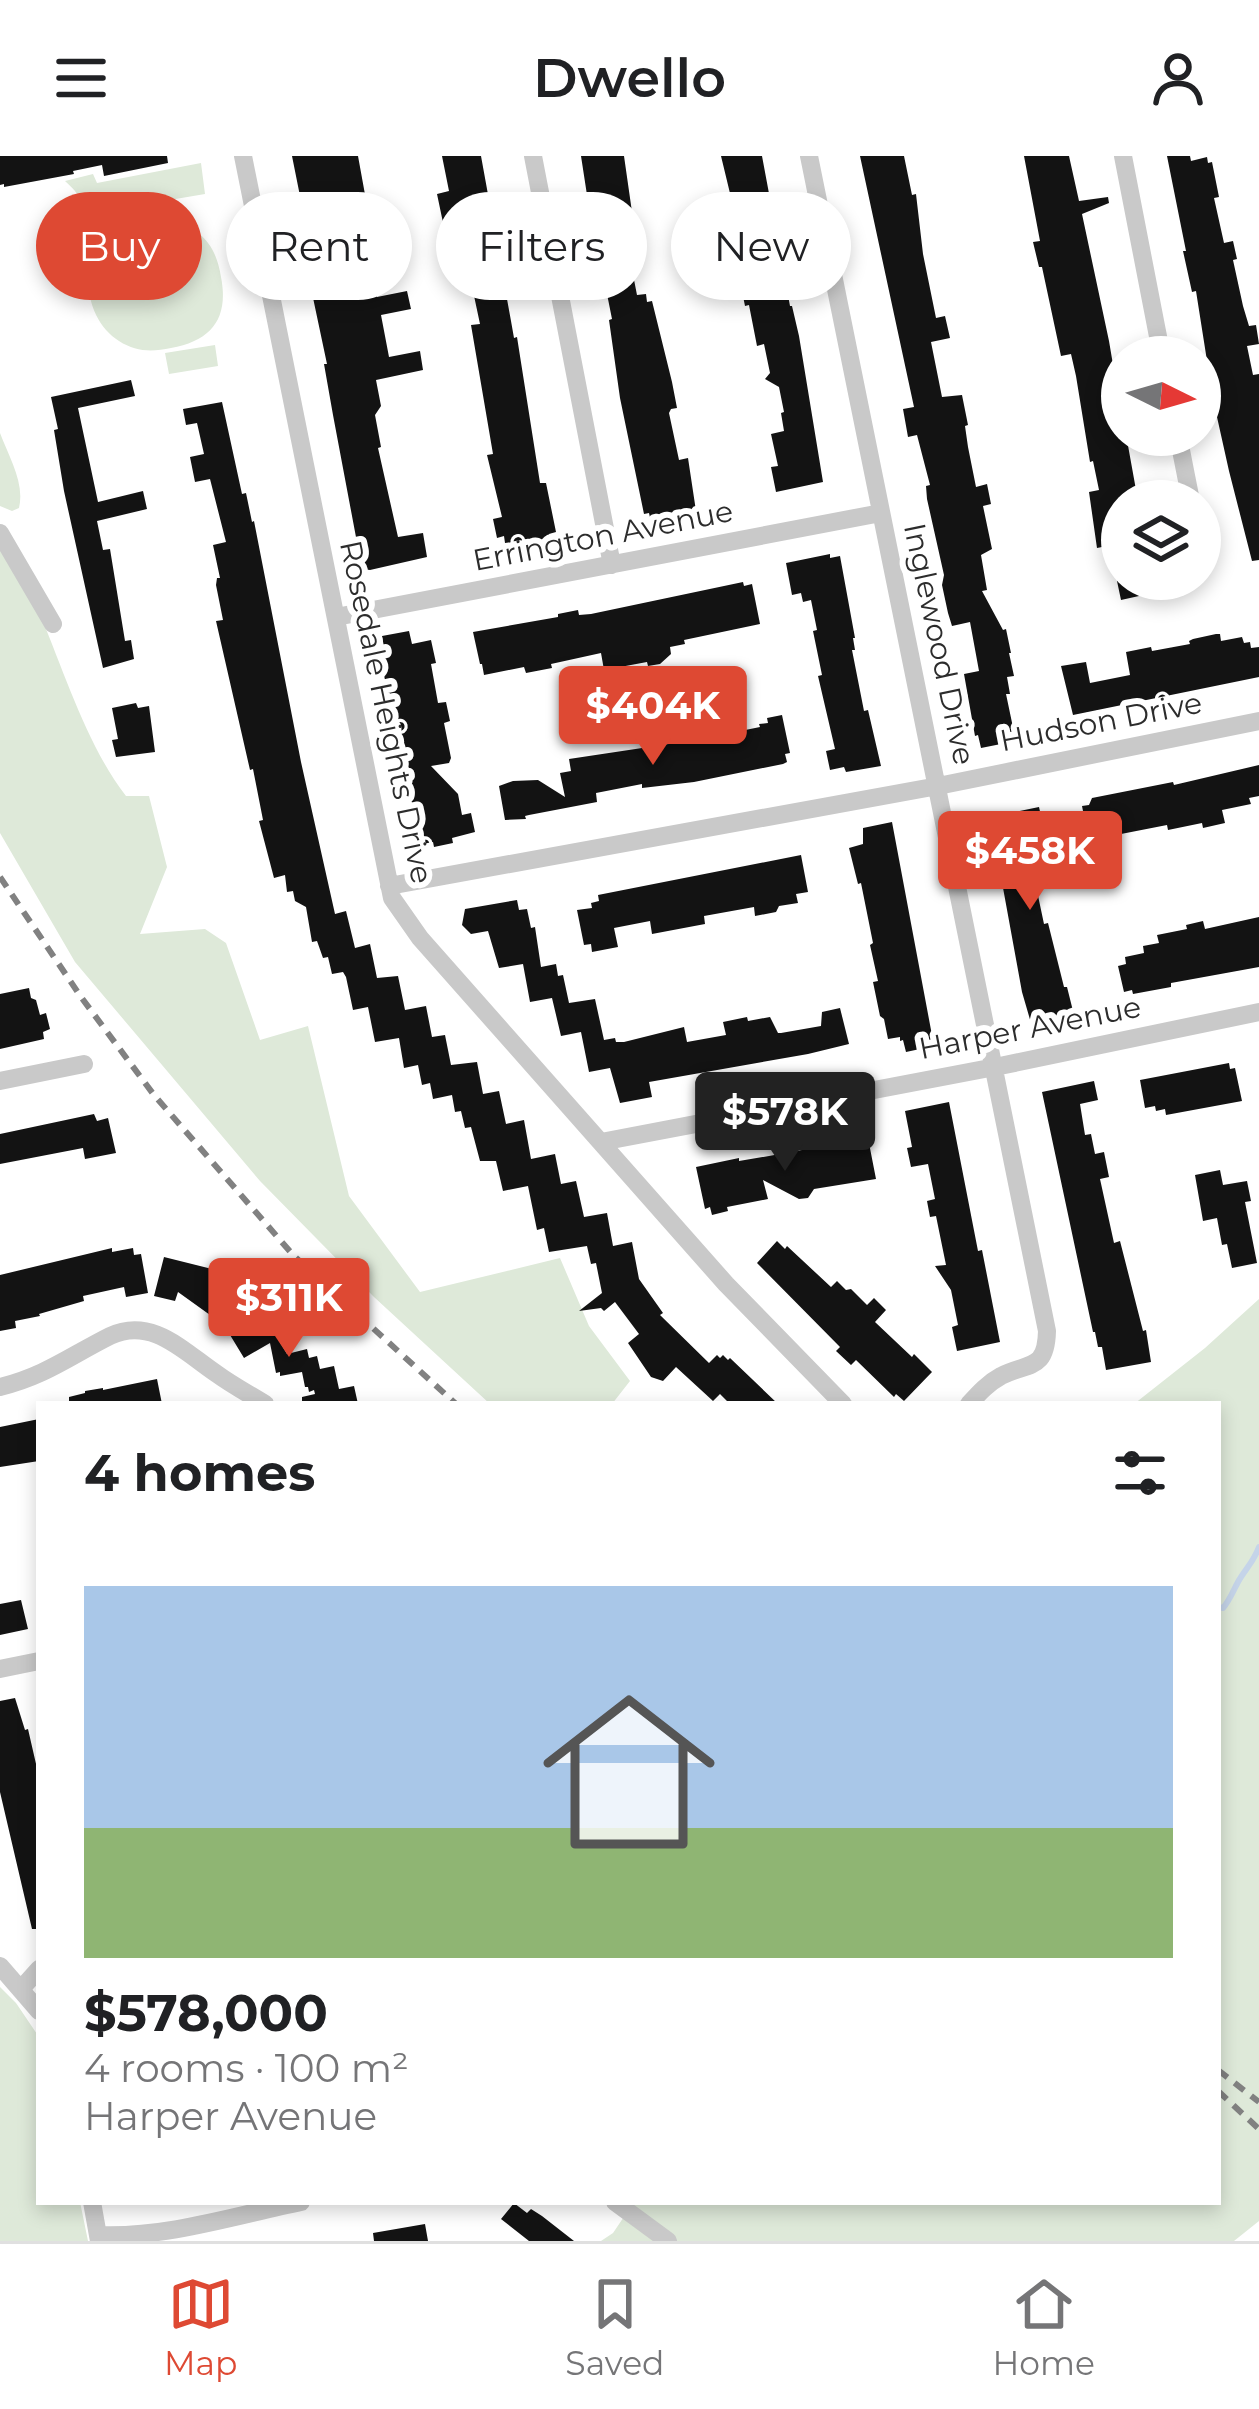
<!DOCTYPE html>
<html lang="en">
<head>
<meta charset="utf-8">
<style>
  :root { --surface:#fff; --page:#f6f6f6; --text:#202124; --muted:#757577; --line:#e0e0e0; --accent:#de4933 }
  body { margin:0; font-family:Montserrat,sans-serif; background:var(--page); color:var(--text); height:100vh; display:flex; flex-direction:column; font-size:45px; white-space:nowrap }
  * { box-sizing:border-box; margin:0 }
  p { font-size:39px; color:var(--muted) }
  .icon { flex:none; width:66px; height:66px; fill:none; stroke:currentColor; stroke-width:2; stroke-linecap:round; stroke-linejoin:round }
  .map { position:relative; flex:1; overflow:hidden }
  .details { position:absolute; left:36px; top:1245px; width:1185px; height:804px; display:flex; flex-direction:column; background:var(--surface); border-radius:0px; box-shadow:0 6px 18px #0003 }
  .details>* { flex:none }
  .banner { position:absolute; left:36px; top:36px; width:1188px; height:108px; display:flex; gap:24px }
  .needle { width:78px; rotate:95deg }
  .controls { position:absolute; left:1101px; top:180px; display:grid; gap:24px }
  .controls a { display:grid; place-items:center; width:120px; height:120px; border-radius:50%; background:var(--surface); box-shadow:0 6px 18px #0003; font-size:60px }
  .price { position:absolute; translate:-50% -102px; padding:0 27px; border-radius:12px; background:var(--accent); color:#fff; font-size:39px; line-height:78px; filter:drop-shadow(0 3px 6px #0008) }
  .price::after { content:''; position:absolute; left:50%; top:72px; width:36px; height:27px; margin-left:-18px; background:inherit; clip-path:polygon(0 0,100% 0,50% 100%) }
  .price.current { background:#222; color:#fff }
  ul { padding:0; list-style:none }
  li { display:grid; align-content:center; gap:24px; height:636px; padding:0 48px }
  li+li { border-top:3px solid var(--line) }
  li span { display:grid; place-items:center; height:372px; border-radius:0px; color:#555 }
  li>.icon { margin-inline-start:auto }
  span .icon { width:216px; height:216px; fill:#fffc; stroke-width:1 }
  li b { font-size:51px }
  h2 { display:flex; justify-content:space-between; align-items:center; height:144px; padding:0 48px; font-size:51px }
  .tag { padding:0 42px; border-radius:54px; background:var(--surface); box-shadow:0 6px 18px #0003; font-size:42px; line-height:108px }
  .tag.current { background:var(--accent); color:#fff }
  header { display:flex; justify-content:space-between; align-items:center; height:156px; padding:0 48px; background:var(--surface); font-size:54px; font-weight:600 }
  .dock { display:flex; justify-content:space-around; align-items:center; height:168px; border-top:3px solid var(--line); background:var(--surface); font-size:33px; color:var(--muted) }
  .dock a { display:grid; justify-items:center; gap:6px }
  .dock .current { color:var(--accent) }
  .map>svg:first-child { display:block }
  .green { fill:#dee9d9 }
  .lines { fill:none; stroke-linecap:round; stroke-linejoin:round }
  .stream { stroke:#c5d4e9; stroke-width:6 }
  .building { fill:#131313 }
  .street { stroke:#c9c9c9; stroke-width:18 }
  .rail { stroke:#818181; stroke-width:6; stroke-dasharray:12 9; stroke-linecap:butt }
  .labels { text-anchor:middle; stroke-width:12; stroke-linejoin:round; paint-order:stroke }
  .street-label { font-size:30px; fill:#2c2c2c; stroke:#fff }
</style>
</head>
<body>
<header><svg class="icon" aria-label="menu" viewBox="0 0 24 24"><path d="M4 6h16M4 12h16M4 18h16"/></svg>Dwello<svg class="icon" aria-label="person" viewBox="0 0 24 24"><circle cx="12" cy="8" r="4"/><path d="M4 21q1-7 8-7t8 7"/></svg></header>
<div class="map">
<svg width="1259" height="2085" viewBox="0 0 1259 2085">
  <rect width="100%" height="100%" fill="#fff"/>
  <path class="green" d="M201,7L205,38L81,59C83,42 77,36 65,25L93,18L97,27Z
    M170,67C202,71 216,90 221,121C229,162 212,185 171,192C152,196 136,196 119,185C83,163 75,98 116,77C131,69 153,69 170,67Z
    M215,189L218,210L169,218L165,197Z
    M0,277C9,301 25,327 19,352L12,355L0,350Z
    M0,391C14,414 32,438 42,463C65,519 89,593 126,640H149L167,711L140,778L205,773L226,787L260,884L308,870L349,1040L420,1136L560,1102L589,1170L630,1225L612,1248H490L374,1141L260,1025L75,806L0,677Z
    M1259,1143V2065L1234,2085H601L613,2077L634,2046H671L676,2049L678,2046H1218V1248H1134L1205,1192Z
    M0,1831L16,1847L39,1881V2046H80L88,2085H0Z"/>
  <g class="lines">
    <path class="stream" d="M1218,1451L1223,1452C1230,1444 1233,1435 1238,1426C1246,1412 1253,1407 1259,1391"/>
  </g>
  <path class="building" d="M0,0H167L168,7L104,20L102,9L73,15L74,18L4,31V28L0,29Z
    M292,0H358L368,55L391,51L395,68L364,74L369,102L377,141L407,135L411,153L381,159L389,201L420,195L423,214L376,224L381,250L375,259L381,291L378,292L398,381L423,377L427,401L370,414L362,413L333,259L324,208H327L297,66L305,65Z
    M442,0H481L511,165L514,182L517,181L540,327H546L556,376L549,378L551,387L506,394L504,380L497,382L493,363L502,361L487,299L493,298L471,169L480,168L473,135L471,136L462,104L457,105L455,99L450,100L437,38L449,35Z
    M581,0H624L634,70L639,74L641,85L627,88L637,139L646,138L647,146L652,145L672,226L677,252L671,253L669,257L679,304L688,302L696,355L690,358L651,366L649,357L644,358L620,242L609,164L612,163L606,133L601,130Z
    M721,0H762L790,150H792L799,180L823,326L776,336L771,311L778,310L771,278L784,275L781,257L784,256L779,231L765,223L770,217L764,188L757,190L749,149L745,150L739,120L749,116Z
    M860,0H904L912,39L916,38L923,98L936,162L945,160L950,182L931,186L942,241L962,239L968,269L965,270L968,291L976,331L987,328L991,348L983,350L992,393L981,399L987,434L982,435L1003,474L1006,473L1011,497H1009L1014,520L1007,521L1010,538H1006L1015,581L1011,582V586L981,592L978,579L975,580L964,518L979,515L970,466L952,470L948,457L942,429L944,419L927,343L926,330L930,329L917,279L908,281L903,253L914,251Z
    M1024,0H1069L1079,45L1108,41L1109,47L1082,58L1109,185L1122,262V279H1125L1127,284L1138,345H1122V392L1108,394L1107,390L1097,392L1089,336L1099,334L1093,305L1090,306L1076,220L1071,198L1061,200L1042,111H1039L1033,86L1040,85Z
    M1167,0H1190L1191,5L1207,1L1208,7L1212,6L1219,41L1214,42L1224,87L1233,85L1237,103L1233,104L1243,150L1249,170L1256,169L1259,188L1247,190L1253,219L1259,218V404L1252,405L1229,315L1213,243L1196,135L1192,136L1183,95H1186Z
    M131,224L135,240L78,252L98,346L143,335L147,353L97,365L103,394L110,393L125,485L131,484L134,503L103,512L64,335L54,274L58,273L51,241Z
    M222,246L242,338L246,337L252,366L254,365L301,606L335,758L346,755L355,792L370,788L377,822L398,820L405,854L426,850L432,881L445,879L451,909L477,906L483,938L499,935L506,968L524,964L531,1003L555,998L561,1028L576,1025L584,1061L607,1057L613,1090L632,1086L639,1123L663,1157L660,1159L709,1207L717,1199L720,1202L723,1199L728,1204L730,1202L778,1248H730L720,1238L713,1245L676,1211L663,1225L651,1221L628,1187L639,1178L615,1146L604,1155L601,1152L579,1155L602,1137L596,1107L591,1108L587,1090L549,1096L544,1072L537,1074L528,1030L503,1035L496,1005H480L471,971L465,972L461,955L455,956L452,939L433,943L430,927L422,929L418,909L404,912L399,882L375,886L368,851L353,854L346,821L343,816L332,818L328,801L323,802L317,785L312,786L306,751L295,745L293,735L287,736L285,719L274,722L259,665L263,664L253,613L250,614L216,465L223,464L216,429L217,422H220L213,389L226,386L210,323L195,326L190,301L204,298L197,267L186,269L183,253Z
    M830,398V402L840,400L855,482H853L855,494H852L864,555L868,554L881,610L846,616L844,611L830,614L826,595L835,593L818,520L822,519L813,475L817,474L811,444L803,446L801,437L792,439L786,407Z
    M1130,423H1155L1157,436L1121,444L1117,425Z
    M743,426L744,430L752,428L760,468L684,484L685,488L670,491L671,498L660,508L648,510L647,506L604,514L601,497L551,508L552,512L526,517L524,511L484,519L482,508H480L473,476L558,461V458L578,454L579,459L591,458Z
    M409,475L412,488L431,484L436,507L431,508L438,547L446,546L450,565L444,567L451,602L449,607L431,610L458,638L462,659L471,657L475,676L452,682L453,687L434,691L433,686L412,690L409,670L416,669L412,647L378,492L384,491L382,480Z
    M1216,478H1220L1221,485L1242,481L1244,487L1250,486L1251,492L1259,491V521L1073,559L1061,510L1086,506L1090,527L1130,519L1126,496L1151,491L1152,495L1190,488L1189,485L1193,483Z
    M136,547L138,552L149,550L155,596L116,601L112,584L118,583L112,552Z
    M782,559L790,597L785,598L787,606L783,608L694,626L642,632V628L596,637L597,646L529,659L525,660L526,663L505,664L499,630L513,625L538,624L565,641L560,617L571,615L569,603L682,586L681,578L714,571L716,580L760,571L759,568L768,567L767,562Z
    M1259,609V640L1249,642L1251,648L1222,654L1225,667L1203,672L1202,667L1168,674L1167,669L1121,678L1122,683L1105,687L1104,682L1089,685L1082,650L1089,649L1092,642L1173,626L1174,629Z
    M1039,651L1041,660L1052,665L1044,677L1052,712L1033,716L1044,768L1048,767L1064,831H1067L1075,863L1043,870L1042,864L1031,867L1022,836L993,677L988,672L986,662Z
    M892,666L934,890L906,896L903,884L900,885V881L888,883L884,863L880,860L873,826L878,825L870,789L873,787L861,727L858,728L849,692L863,688V672Z
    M801,699L808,736L796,738L798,747L779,750L776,756L755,760L754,751L704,760L705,768L652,778L650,765L614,772L618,791L592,796L591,788L584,789L577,754L592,752L591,747L599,745L598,739Z
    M517,744L519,754L527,753L531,772L535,771L541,811L556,808L558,820L563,819L569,847L595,843L604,884L615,882L616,886H624L684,871L687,886L726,879L723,866L747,861L748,865L770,861L778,877H781L821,870L822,856L840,852L849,888L808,898L649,926L652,941L620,947L610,912L589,916L581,876L561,880L552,842L530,846L523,808L499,812L488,775L471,778L462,769L465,753Z
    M1259,761V811L1171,827V831L1133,838L1132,834L1124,836L1118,810L1126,808L1125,801L1144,797L1143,790L1159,787L1157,779L1187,773L1186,769L1203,765L1205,773Z
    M29,832L31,842L36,844L40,859L46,857L50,873L43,876L44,883L0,893V838Z
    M1229,907L1230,913L1235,912L1242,945L1166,959L1165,953L1156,955L1155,950L1145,952L1140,924Z
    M1094,925L1098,944L1080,948L1085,979L1091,978L1095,998L1104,996L1109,1021L1100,1023L1114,1087L1120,1085L1143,1175L1146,1174L1151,1206L1106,1214L1102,1191H1098L1095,1176H1093L1042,936Z
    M949,946L978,1095L982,1094L1000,1186L957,1195L952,1171L958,1169L951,1134L935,1110L946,1109L936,1060L930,1061L927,1045L935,1043L928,1008L911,1011L907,992L912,991L905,955Z
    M94,958L97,965L108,962L116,997L85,1003L83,992L0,1008V978Z
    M868,982L876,1023L814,1033L808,1042L799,1043L763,1024L768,1043L727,1051L728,1055L712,1059L710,1051L705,1053L696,1011L739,1002V1005L769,1000Z
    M1220,1014L1223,1029L1247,1025L1251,1045L1245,1046L1257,1107L1232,1112L1227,1088L1222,1089L1217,1062L1203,1065L1195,1019Z
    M777,1085L785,1093L787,1090L831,1131L837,1125L846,1134L851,1133L867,1149L874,1142L886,1154L875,1166L912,1201L914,1198L932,1216L904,1245L896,1238L894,1241L856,1204L851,1209L836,1195L840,1191L757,1107Z
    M112,1092V1096L133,1092L134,1099L141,1098L148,1137L126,1141L124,1131L83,1140L84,1145L39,1158L40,1160L15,1165L16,1172L0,1175V1119Z
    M164,1101L212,1113L239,1133L217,1164L178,1136L175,1145L154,1140Z
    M258,1150L287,1198L307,1193L309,1202L317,1200L320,1213L334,1210L339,1233L354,1230L358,1248H302V1241L315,1238L314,1234L309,1236L308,1231H305L302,1216L280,1220V1216L276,1217L270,1187L244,1202L224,1169Z
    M157,1223L162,1248H69V1241L85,1237V1235L103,1232V1234Z
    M39,1263V1305L0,1311V1271Z
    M21,1444L28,1473L0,1479V1448Z
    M15,1542L25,1574L28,1573L39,1621V1773H32L0,1636V1545Z
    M514,2047L527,2057L531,2053L542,2060L574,2085H529L501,2063Z
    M425,2068L428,2085H374L373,2077Z"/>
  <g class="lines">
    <path class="street" d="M243,0L392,742L420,782L726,1128L843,1248
      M533,0L612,409
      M809,0L1047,1175C1046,1215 1029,1206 1001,1220C988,1227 979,1237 969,1248
      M1123,0L1162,201
      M1178,279L1191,345
      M0,377L53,468
      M1200,390L1201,394
      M336,461L881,357
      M389,730L938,630L1259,565
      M0,925L84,908
      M601,986L995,911L1259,856
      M0,1231C45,1220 70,1200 110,1180C152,1160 184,1196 217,1218C232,1229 249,1238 265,1248
      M0,1513L39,1505
      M0,1810L39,1855
      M21,1833L39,1813
      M92,2046L99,2085
      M615,2046L668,2085
      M98,2079C166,2082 234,2060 301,2046"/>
    <path class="rail" d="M0,721L81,841L154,939L294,1100L456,1248
      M1218,1914L1259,1946
      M1218,1935L1259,1973"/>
  </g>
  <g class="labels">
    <g class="street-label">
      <text transform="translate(603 380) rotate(-11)" y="10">Errington Avenue</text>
      <text transform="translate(939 488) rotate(78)" y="10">Inglewood Drive</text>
      <text transform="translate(386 556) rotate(78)" y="10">Rosedale Heights Drive</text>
      <text transform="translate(1101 566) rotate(-11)" y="10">Hudson Drive</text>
      <text transform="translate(1030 872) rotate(-11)" y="10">Harper Avenue</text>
    </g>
  </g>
</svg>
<div class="controls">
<a><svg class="needle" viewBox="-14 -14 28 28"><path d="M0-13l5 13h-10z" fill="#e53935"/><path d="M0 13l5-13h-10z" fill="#757577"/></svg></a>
<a><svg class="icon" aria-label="layers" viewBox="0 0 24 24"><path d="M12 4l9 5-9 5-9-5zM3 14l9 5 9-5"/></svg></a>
</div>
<b class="price" style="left:653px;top:612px">$404K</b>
<b class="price" style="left:1030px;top:757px">$458K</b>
<b class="price current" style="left:785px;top:1018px">$578K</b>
<b class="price" style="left:289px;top:1204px">$311K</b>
<div class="banner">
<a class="tag current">Buy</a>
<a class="tag">Rent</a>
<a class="tag">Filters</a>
<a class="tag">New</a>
</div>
<section class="details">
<h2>4 homes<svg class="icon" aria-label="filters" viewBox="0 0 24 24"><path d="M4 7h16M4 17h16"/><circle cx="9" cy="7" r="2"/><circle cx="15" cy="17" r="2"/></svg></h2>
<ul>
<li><span style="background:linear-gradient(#a9c7e8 65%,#8fb573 0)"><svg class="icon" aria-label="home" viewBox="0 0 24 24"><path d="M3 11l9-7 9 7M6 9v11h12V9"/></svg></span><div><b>$578,000</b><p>4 rooms · 100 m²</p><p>Harper Avenue</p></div></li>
</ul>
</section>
</div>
<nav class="dock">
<a class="current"><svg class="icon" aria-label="map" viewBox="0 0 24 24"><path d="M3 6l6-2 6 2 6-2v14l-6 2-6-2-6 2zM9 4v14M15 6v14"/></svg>Map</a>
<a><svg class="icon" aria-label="saved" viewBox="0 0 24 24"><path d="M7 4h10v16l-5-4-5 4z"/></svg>Saved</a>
<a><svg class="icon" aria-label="home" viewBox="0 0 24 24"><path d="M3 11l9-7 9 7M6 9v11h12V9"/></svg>Home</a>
</nav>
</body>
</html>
